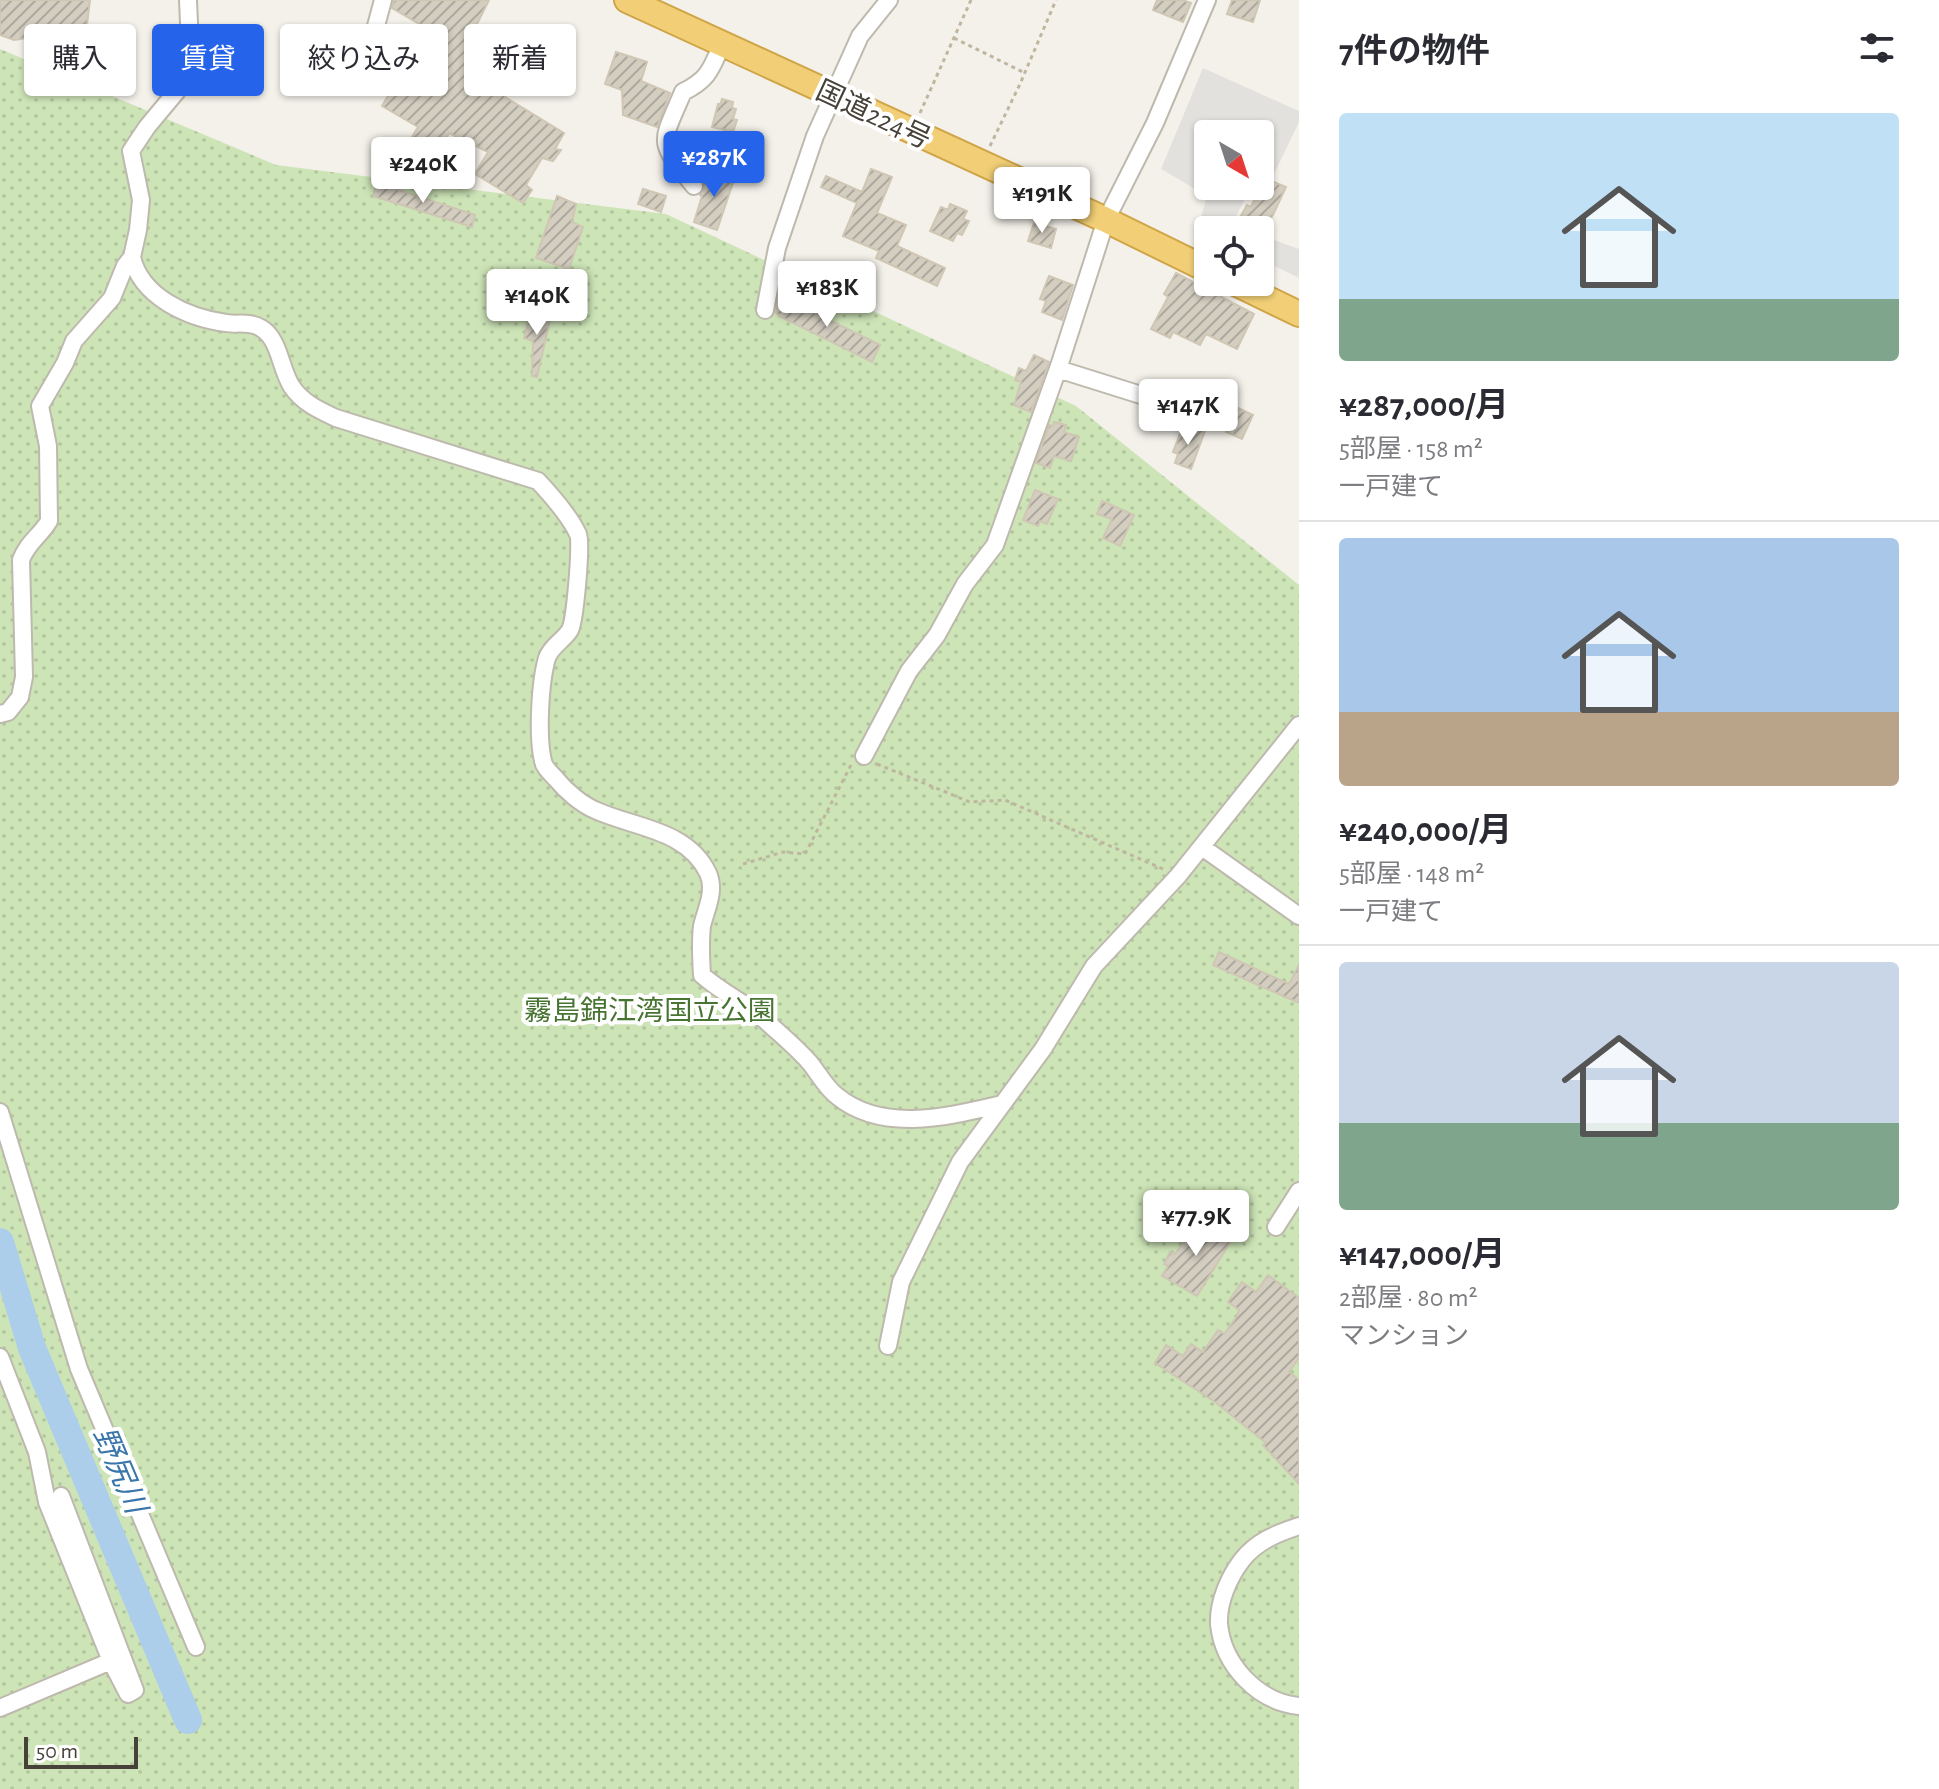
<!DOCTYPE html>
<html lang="ja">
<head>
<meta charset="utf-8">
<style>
  :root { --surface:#fff; --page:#f2f2f3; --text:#2b2b33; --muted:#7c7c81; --line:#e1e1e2; --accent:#2563eb }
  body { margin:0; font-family:"Alegreya Sans","Noto Sans JP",sans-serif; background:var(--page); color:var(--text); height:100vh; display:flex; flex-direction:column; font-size:30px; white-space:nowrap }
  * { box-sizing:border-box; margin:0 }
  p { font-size:26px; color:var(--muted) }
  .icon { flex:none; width:44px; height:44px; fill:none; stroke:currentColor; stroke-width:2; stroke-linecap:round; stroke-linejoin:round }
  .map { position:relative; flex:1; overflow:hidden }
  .details { display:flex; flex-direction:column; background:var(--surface); width:640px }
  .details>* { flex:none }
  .top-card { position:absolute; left:24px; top:24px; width:760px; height:72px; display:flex; gap:16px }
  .needle { width:52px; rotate:141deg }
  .fabs { position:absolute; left:1194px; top:120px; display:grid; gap:16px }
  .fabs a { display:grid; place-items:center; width:80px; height:80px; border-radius:8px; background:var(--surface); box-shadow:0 2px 6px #0004; font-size:40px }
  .scale { position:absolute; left:24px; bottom:20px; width:114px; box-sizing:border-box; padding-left:8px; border:4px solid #474239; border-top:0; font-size:22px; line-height:28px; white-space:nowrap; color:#474239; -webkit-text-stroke:6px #fff; paint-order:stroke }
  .price { position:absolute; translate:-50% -68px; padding:0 18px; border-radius:8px; background:#fff; color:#222; font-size:26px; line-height:52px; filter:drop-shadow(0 2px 4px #0008) }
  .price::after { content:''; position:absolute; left:50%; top:48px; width:24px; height:18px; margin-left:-12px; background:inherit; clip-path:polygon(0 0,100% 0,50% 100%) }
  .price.on { background:var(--accent); color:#fff }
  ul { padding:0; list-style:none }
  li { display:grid; align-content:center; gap:16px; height:424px; padding:0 40px }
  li+li { border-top:2px solid var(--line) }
  li span { display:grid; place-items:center; height:248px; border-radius:8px; color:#555 }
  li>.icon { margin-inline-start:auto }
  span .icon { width:144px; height:144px; fill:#fffc; stroke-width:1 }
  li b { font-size:34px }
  h2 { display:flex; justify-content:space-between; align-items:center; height:96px; padding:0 40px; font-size:34px }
  .tag { padding:0 28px; border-radius:8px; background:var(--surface); box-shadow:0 2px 6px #0004; font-size:28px; line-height:72px }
  .tag.on { background:var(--accent); color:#fff }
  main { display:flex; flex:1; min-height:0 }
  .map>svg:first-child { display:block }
  .park { fill:url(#park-dots) }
  .parking { fill:#e3e1de }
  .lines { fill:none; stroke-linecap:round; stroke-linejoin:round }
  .river { stroke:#acceeb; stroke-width:28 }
  .building { fill:url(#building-hatch); stroke:#cfc6b4; stroke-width:2 }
  .minor-casing { stroke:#beb9ad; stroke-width:20 }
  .highway-casing { stroke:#d0a548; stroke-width:28 }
  .path { stroke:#bfb6a0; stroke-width:3; stroke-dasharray:4 4; stroke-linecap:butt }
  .minor { stroke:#fff; stroke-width:16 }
  .highway { stroke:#f2cf77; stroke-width:24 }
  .labels { text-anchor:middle; stroke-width:8; stroke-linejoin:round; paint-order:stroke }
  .street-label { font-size:28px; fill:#474239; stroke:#fff }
  .park-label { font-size:28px; fill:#477430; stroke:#fff }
  .water-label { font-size:30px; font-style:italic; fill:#3a76aa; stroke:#fff }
</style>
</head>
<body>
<main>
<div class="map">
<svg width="1299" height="1789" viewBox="0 0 1299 1789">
  <defs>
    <pattern id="park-dots" width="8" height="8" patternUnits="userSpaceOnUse" patternTransform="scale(2)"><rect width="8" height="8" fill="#cde4b7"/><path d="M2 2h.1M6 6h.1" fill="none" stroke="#b1c59e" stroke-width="1.8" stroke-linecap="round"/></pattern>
    <pattern id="building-hatch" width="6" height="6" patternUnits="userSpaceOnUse" patternTransform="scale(2)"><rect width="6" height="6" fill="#d4cec1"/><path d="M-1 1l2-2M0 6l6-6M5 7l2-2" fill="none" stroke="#aea99e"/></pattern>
  </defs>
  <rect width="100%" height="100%" fill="#f4f1ea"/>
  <path class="park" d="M0,49L276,165L666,214L1076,406L1299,585V1789H0Z"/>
  <path class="parking" d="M1203,68L1299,111V122L1273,176L1260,172V134H1208V186H1252L1232,224L1247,230H1208V233L1198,228L1207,196L1161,169Z
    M1260,235L1299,249V278L1260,259Z"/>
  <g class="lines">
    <path class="river" d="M0,1242L32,1348L188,1720"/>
  </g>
  <path class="building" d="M0,0H90L86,33L41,29L27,38L14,40L0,35Z
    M394,0H489L474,30L493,43L491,47L520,63L506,89L509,90L505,97L564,133L555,149L561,150L553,161L542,158L526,185L532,190L523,203L475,174L488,152L449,133L443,145L435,140L425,157L406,147L418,127L382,106L424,35L443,38L392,8Z
    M1157,0H1183L1191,3L1183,22L1153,10Z
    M1232,0H1260L1253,22L1227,14Z
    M387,29L395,30L392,52L382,51Z
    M546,49L559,56L543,78L533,72Z
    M616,52L647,62L641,81L670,93L657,127L623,115L622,90L605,84Z
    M722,99L733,102L732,108L736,109L733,119L737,120L733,132L712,127L718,104L720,105Z
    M711,169L735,177L717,230L694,222L702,196L700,195L704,189L703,180L707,182Z
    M871,169L892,177L877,213L906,225L897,246L945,268L937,286L876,258L879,251L843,236L857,203L821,187L826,176L862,192Z
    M1264,178L1286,187L1273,215L1262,232L1239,219L1247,205L1251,207Z
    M377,183L475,215L472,227L373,196Z
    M643,189L666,196L661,212L638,204Z
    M557,196L576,204L572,222L583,227L569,269L536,258Z
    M950,204L967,211L963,219L969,221L962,235L957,233L953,241L930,231L941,207L948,210Z
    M1034,223L1056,229L1051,248L1028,241Z
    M1176,273L1254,314L1237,349L1206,334L1200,345L1173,332L1170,338L1151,329L1168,297L1164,294Z
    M1049,276L1073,285L1062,320L1042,312L1046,301L1040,299Z
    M779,295L880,345L872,362L779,316L776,313Z
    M531,310L551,315L537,377L532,376L533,341L524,338Z
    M1034,355L1049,362L1031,412L1014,405L1021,382L1015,380L1019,368L1026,371Z
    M1238,408L1253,415L1242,439L1226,432Z
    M1054,422L1066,425L1064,432L1079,437L1071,461L1054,456L1050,468L1036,463L1049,425L1053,426Z
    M1192,427L1205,431L1191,469L1175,463L1178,454L1173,452L1181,431L1190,434Z
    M1035,490L1058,499L1047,524L1040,521L1038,526L1023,520Z
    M1102,501L1134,515L1120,546L1103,538L1112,519L1097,514Z
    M1219,952L1289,984L1299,965V1003L1213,965Z
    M1200,1220L1231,1241L1197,1296L1162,1276L1168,1266L1164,1264L1170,1252L1175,1254Z
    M1268,1275L1299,1298V1358L1289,1372L1299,1380V1484L1263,1445L1266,1443L1215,1402L1155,1363L1166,1345L1183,1356L1191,1344L1203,1352L1218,1330L1224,1334L1237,1316L1239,1310L1228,1302L1242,1282L1256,1292Z"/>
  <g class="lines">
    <defs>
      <path id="minor" d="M367,77L372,41L383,0
        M694,186C657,139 660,146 683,92C709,79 711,69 722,44
        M132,257C141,297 188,318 226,323C238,325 250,321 261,328C280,339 280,369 292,387C303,403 319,410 336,418L538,481C553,497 569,515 578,534C582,542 575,621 570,630C564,640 551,646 547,658C540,682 537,736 543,761C544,768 552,774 557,780C566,791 581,804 595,810C634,828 687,829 708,873C716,891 706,909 702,926C700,943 701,958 702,975C722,993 746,1003 766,1021C781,1035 797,1048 810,1063C819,1074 826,1088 837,1096C883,1134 950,1116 1002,1104
        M765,310L777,248L815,136L860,36L889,0
        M1058,369L1211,417
        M0,714L8,712L20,697L24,677L21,560C27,543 40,536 49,521L48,446L40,406L65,363L74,341L112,298L125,266L132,257L138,230L141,200L131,151L147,127L177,91L190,46L188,0
        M864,756L909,671L937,635L965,584L995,545L1060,363L1106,220L1155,123L1207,0
        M1202,847L1299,916
        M0,1112L79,1369L196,1647
        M1276,1227L1299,1191
        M888,1346L901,1282L960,1162L1043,1049L1094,966L1178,876L1299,725
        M0,1357L37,1452L47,1502L111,1661L128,1694L135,1690L61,1496
        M1299,1526C1277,1533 1256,1542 1242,1560C1229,1577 1218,1602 1219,1624C1223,1665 1258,1702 1299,1706
        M0,1708L111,1661"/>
      <path id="highway" d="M627,0L1106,220L1208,270
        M1233,282L1299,314"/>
    </defs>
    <use href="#minor" class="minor-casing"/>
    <use href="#highway" class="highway-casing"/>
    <path class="path" d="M954,38L1025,73
      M920,113L971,0
      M990,146L1020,84L1056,0
      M877,764L970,802L1005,800L1163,869
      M743,864L783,852L805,854L851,765"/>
    <use href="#minor" class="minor"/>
    <use href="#highway" class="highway"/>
  </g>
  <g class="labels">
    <g class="street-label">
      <text transform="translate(874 114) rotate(25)" y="10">国道224号</text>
    </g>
    <g class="park-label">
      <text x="650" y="1020">霧島錦江湾国立公園</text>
    </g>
    <g class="water-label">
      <text transform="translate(120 1470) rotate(67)" y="10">野尻川</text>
    </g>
  </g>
</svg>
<div class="fabs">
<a><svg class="needle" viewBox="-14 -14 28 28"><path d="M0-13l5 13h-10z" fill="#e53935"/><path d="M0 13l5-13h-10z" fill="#7c7c81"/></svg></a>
<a><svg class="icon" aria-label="locate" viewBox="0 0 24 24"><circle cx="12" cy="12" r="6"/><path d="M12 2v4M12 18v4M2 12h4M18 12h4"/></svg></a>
</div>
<div class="scale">50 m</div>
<b class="price on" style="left:714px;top:199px">¥287K</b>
<b class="price" style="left:423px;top:205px">¥240K</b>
<b class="price" style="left:1042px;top:235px">¥191K</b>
<b class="price" style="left:827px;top:329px">¥183K</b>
<b class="price" style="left:537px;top:337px">¥140K</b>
<b class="price" style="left:1188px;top:447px">¥147K</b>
<b class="price" style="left:1196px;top:1258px">¥77.9K</b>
<div class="top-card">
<a class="tag">購入</a>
<a class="tag on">賃貸</a>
<a class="tag">絞り込み</a>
<a class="tag">新着</a>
</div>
</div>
<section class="details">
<h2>7件の物件<svg class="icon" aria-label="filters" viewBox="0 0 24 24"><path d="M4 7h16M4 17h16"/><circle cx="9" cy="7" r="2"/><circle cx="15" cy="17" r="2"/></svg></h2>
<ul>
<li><span style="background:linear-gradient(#bfe0f5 75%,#7fa58c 0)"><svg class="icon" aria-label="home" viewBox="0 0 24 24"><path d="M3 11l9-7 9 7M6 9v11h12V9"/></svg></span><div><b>¥287,000/月</b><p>5部屋 · 158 m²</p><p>一戸建て</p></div></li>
<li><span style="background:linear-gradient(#a9c7e8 70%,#b9a48a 0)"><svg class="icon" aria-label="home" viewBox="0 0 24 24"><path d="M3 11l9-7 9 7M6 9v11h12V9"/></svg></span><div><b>¥240,000/月</b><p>5部屋 · 148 m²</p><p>一戸建て</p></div></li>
<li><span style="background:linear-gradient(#c9d6e8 65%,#7fa58c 0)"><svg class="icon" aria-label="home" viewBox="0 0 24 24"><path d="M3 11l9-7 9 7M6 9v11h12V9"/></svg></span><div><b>¥147,000/月</b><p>2部屋 · 80 m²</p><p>マンション</p></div></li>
</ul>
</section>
</main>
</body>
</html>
